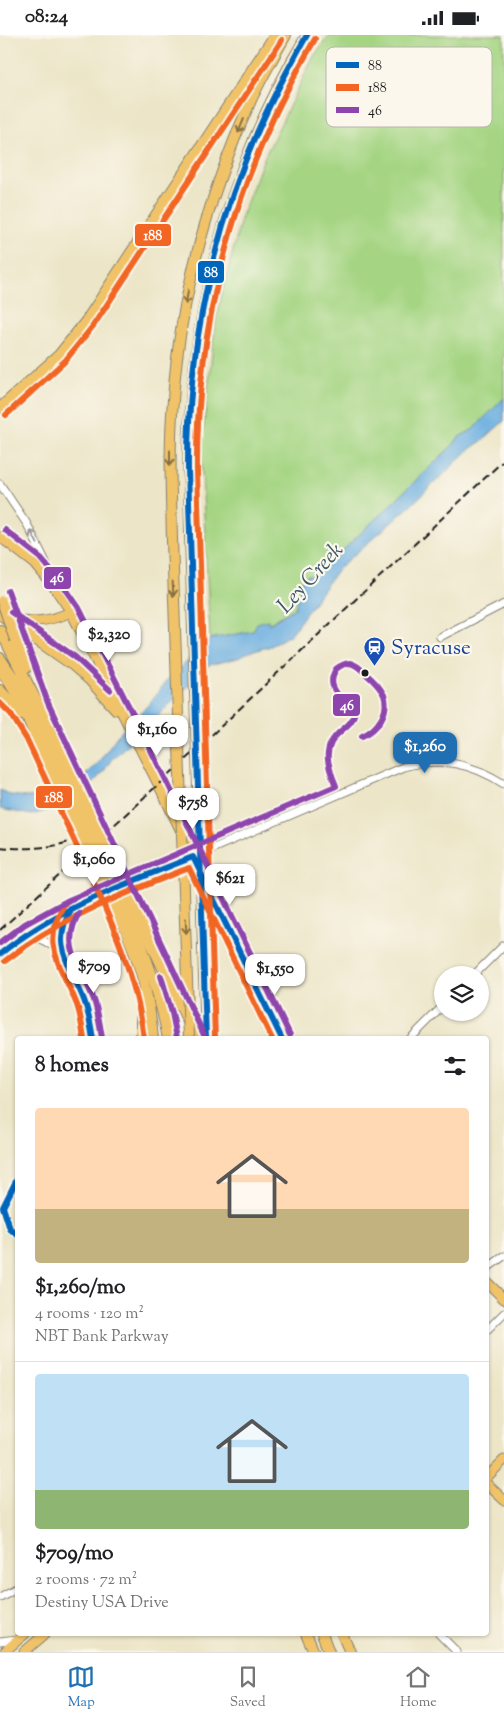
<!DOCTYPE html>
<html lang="en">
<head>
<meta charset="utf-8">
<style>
  :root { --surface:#fff; --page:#f2f2f2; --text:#202124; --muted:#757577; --line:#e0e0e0; --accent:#1f6fb2 }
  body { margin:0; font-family:"Sorts Mill Goudy",serif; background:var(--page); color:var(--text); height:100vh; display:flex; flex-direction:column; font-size:19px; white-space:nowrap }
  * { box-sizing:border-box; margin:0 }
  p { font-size:16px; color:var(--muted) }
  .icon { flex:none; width:28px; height:28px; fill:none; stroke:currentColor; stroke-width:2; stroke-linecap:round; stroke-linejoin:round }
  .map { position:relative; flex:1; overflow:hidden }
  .drawer { position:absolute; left:15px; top:1001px; width:474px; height:600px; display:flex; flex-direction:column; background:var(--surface); border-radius:5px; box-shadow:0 1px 4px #0004 }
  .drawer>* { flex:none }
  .buttons { position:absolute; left:434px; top:931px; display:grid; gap:10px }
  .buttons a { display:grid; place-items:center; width:55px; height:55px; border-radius:50%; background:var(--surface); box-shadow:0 1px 4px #0004; font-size:25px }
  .price { position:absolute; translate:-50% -42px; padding:0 11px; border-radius:10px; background:#fff; color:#222; font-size:16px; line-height:32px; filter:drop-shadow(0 1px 2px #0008) }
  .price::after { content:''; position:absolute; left:50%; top:30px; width:15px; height:11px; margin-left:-8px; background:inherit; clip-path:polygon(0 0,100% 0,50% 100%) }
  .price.active { background:var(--accent); color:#fff }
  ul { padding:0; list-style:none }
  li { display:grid; align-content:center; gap:10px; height:265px; padding:0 20px }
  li+li { border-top:1px solid var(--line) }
  li span { display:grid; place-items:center; height:155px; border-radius:5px; color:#555 }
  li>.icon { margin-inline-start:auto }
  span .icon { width:90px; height:90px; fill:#fffc; stroke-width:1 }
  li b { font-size:21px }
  h2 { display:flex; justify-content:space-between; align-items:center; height:60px; padding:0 20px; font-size:21px }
  .status { display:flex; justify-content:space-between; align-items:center; height:35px; padding:0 25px; background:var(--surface); direction:ltr }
  .status svg { height:14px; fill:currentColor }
  .dock { display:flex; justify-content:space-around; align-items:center; height:70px; border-top:1px solid var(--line); background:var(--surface); font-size:14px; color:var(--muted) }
  .dock a { display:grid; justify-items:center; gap:2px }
  .dock .active { color:var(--accent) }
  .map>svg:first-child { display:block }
  .green { fill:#a5d583; stroke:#607850 }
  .water { fill:#6aaee0; stroke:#43657e }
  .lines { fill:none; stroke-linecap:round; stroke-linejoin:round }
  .minor-casing { stroke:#848072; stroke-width:9 }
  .major-casing { stroke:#848072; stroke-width:11 }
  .highway-casing { stroke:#848072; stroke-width:12 }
  .minor { stroke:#fff; stroke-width:7 }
  .major { stroke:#f1c369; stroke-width:9 }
  .highway { stroke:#f1c369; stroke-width:10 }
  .rail { stroke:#1c1c1c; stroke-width:2; stroke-dasharray:8 4; stroke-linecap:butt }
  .highway-bridge-casing { stroke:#848072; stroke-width:12; stroke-linecap:butt }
  .highway-bridge { stroke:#f1c369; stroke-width:10 }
  .bus-1-casing { stroke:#fbf7ec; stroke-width:10 }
  .bus-2-casing { stroke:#fbf7ec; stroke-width:10 }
  .bus-3-casing { stroke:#fbf7ec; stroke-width:10 }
  .bus-1 { stroke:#0065bd; stroke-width:6 }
  .bus-2 { stroke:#f26522; stroke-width:6 }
  .bus-3 { stroke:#8e44ad; stroke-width:6 }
  .oneway { stroke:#867042 }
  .oneway2 { stroke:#999 }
  .bus-dot { fill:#1c1c1c; stroke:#fbf7ec; stroke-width:2 }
  .labels { text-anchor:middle; stroke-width:4.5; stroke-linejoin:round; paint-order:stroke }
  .transit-label { font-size:21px; fill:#164399; stroke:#fbf7ec; text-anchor:start }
  .water-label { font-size:22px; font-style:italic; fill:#3b566a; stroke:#fbf7ec }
  .key { fill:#fbf7ec; stroke:#b8b5ae; stroke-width:1 }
  .key-label { font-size:14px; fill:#1c1c1c }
  .line-badge { stroke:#fbf7ec; stroke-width:2 }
  .badge-label { font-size:14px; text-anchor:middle; font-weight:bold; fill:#fff }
</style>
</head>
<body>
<div class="status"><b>08:24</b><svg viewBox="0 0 49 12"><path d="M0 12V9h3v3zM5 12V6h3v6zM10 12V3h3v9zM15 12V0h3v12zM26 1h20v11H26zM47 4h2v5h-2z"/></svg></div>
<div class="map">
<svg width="504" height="1617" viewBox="0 0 504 1617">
  <rect width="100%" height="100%" fill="#fbf7ec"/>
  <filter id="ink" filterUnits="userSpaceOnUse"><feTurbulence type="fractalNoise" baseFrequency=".02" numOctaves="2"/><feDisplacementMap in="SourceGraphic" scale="10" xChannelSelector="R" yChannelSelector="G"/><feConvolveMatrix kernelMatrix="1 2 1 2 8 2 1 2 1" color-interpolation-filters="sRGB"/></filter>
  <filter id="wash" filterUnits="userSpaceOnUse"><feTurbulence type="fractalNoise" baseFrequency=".0096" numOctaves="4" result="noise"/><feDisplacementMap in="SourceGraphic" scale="20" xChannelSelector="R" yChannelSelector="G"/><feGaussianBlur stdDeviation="1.12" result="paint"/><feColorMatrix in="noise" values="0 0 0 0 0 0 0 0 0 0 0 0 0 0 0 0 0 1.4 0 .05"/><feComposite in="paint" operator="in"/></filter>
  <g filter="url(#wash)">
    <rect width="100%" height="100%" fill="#ece5c7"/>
    <path class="green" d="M329,0H504V363L472,395L459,402L453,410L318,539L304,542L295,573L268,589V585L254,596L210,604L201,416L216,283L242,180L264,123L314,21Z"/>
    <path class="water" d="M504,363V386L483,405L470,414L408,473L338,534L291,599L271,611L251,617L238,623L209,630L162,677L111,725L104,736L90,751L48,775L32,780L0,774V755L11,760L25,762L42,761L55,757L86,739L100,725L117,701L149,669L167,645L210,604L253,596L257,588L268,585L269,589L295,573L302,546L304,542L318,539L453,410L459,402L472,395Z"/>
  </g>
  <g filter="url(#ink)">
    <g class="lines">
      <defs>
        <path id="minor" d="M0,449L27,489L62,559
          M440,602L504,569
          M121,851L193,822L403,732C442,722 471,728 504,749
          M46,887C66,925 87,961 93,1004
          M20,906C37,900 46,905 59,917
          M64,917C62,897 63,890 72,873
          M0,919C32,890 73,873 112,855
          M474,940L504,910
          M410,1004L442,972
          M486,1234L504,1221
          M486,1296L504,1278
          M0,1562L18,1552
          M439,1599L457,1617
          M0,1607L17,1605"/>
        <path id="major" d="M0,502L35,529L54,552L71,577L159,751L282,1004
          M0,580L73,631L89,645L116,675
          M6,581C29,589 48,587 71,577
          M486,1246L504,1264
          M486,1443L504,1425
          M486,1448L504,1465
          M4,1617L25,1599
          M24,1617L45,1599"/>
        <path id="highway" d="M0,373L59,320L86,286L275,0
          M190,501C190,466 187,430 189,395C196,256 235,119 307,0
          M172,505C171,458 169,412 173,365C180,260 209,159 252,63C262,42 274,21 286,0
          M0,595L51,694
          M15,605L26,633
          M0,623L22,655L43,697
          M0,635C16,654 26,678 35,701
          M0,655L21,679
          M140,884L196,1004
          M132,887C148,925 161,963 168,1004
          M124,892C140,927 150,965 153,1004
          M141,1004V958
          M306,1599L314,1617
          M322,1599L329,1617
          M342,1599L350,1617"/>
      </defs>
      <use href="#minor" class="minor-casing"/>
      <use href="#major" class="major-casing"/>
      <use href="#highway" class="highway-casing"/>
      <use href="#minor" class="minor"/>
      <use href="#major" class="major"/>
      <use href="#highway" class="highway"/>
      <path class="rail" d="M0,812C37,816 73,811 106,791
        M0,895L200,711L504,425"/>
      <defs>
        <path id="highway-bridge" d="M190,501L206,1004
          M172,505L189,1004
          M2,566L15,605
          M51,694L140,884
          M43,697L132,887
          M35,701L124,892"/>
      </defs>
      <use href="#highway-bridge" class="highway-bridge-casing"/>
      <use href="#highway-bridge" class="highway-bridge"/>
      <defs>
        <path id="bus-1" d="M72,873C49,910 71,931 84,965C89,978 91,991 93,1004
          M0,919C57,873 125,849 193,822L282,1004
          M206,1004L188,435C187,318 212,197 260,91C274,60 290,30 307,0
          M18,1142L3,1172L10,1194L18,1200"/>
        <path id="bus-2" d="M6,380L65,326L93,291L282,5
          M0,668L11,679L27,705C48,749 68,793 89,837C114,892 137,944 144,1004
          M65,868C39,910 62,931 77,970C81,981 82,992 84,1004
          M5,926C60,882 124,859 189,833L272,1004
          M215,1004L197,435C196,319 221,200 268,95C281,64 298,34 315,4"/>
        <path id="bus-3" d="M5,495L41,523L61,547L79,573L167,747L290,1000
          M8,556L48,668L204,1000
          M11,577L75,622L110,655
          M79,878C59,912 82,933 94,965C98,977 100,990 102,1003
          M0,908L25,889L69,865L336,751C327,729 321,712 342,695C348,690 352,687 354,680C346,664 323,655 336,634C340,631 345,628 350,628C356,629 362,635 366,639C373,645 380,652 384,660C390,677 377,695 362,701
          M161,941L172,978L177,1003"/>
      </defs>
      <use href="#bus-1" class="bus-1-casing"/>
      <use href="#bus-2" class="bus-2-casing"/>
      <use href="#bus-3" class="bus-3-casing"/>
      <use href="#bus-1" class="bus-1"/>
      <use href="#bus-2" class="bus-2"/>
      <use href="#bus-3" class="bus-3"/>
    </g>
    <defs><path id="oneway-shaft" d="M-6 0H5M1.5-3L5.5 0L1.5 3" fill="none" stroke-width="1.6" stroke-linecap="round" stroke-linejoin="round" transform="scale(1.25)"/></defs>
    <g class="oneway">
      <use href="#oneway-shaft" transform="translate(241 91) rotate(112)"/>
      <use href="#oneway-shaft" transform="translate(187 262) rotate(100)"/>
      <use href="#oneway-shaft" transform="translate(170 423) rotate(90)"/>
      <use href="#oneway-shaft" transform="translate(173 554) rotate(87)"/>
      <use href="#oneway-shaft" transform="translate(186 891) rotate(88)"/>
    </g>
    <use class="oneway2" href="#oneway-shaft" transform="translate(34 502) rotate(-118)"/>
  </g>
  <defs>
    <symbol id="station-pin" viewBox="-11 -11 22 30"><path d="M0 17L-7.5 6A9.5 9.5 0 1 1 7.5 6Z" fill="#1a4fb4" stroke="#fbf7ec"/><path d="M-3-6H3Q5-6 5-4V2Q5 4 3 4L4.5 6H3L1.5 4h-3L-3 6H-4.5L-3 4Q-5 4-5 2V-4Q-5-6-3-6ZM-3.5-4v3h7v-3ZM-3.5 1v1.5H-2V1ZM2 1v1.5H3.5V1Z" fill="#fff"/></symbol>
  </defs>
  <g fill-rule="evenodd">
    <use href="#station-pin" x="362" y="600" width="25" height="34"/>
  </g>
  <circle class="bus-dot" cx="365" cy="638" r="4.5"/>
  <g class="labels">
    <g class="transit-label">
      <text x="391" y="619">Syracuse</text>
    </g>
    <g class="water-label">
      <text transform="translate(309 542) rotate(-48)" y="8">Ley Creek</text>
    </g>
  </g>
  <rect x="326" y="12" width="166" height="80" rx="8" class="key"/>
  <rect x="336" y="27" width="23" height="6" fill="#0065bd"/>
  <rect x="336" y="49" width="23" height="7" fill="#f26522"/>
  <rect x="336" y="72" width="23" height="6" fill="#8e44ad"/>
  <g class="key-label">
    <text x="368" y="35">88</text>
    <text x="368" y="57">188</text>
    <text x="368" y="80">46</text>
  </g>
  <g class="line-badge">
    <rect x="134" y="188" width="38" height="24" rx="5" fill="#f26522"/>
    <rect x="197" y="225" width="28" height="24" rx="5" fill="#0065bd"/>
    <rect x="43" y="531" width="29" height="24" rx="5" fill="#8e44ad"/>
    <rect x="332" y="658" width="29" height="24" rx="5" fill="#8e44ad"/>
    <rect x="35" y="750" width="38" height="24" rx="5" fill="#f26522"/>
  </g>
  <g class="badge-label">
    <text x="153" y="205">188</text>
    <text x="211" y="242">88</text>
    <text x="57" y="547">46</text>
    <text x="347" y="675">46</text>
    <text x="54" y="767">188</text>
  </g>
</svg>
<div class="buttons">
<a><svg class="icon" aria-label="layers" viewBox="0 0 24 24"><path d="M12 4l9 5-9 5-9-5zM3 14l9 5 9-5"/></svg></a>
</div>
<b class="price" style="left:109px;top:627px">$2,320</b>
<b class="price" style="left:157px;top:722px">$1,160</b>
<b class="price active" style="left:425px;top:739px">$1,260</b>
<b class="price" style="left:193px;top:795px">$758</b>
<b class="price" style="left:94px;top:852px">$1,060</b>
<b class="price" style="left:230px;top:871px">$621</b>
<b class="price" style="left:94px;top:959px">$709</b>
<b class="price" style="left:275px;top:961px">$1,550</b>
<section class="drawer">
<h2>8 homes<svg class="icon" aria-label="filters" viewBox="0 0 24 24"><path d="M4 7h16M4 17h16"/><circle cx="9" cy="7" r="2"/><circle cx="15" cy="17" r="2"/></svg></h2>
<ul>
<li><span style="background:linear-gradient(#ffd9b3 65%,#c2b280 0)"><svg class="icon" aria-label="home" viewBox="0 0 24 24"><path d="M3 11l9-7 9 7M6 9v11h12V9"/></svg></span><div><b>$1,260/mo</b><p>4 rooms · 120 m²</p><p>NBT Bank Parkway</p></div></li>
<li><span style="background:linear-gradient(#bfe0f5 75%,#8fb573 0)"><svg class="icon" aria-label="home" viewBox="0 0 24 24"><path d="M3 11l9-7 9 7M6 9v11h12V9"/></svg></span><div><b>$709/mo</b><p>2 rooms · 72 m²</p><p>Destiny USA Drive</p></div></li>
</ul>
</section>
</div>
<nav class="dock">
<a class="active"><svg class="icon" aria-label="map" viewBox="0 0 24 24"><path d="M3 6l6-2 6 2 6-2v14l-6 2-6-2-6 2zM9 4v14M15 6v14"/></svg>Map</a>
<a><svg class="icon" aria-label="saved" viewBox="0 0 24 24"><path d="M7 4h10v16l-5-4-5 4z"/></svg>Saved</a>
<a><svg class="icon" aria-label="home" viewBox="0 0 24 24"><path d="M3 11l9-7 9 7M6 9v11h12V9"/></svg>Home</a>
</nav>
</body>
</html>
